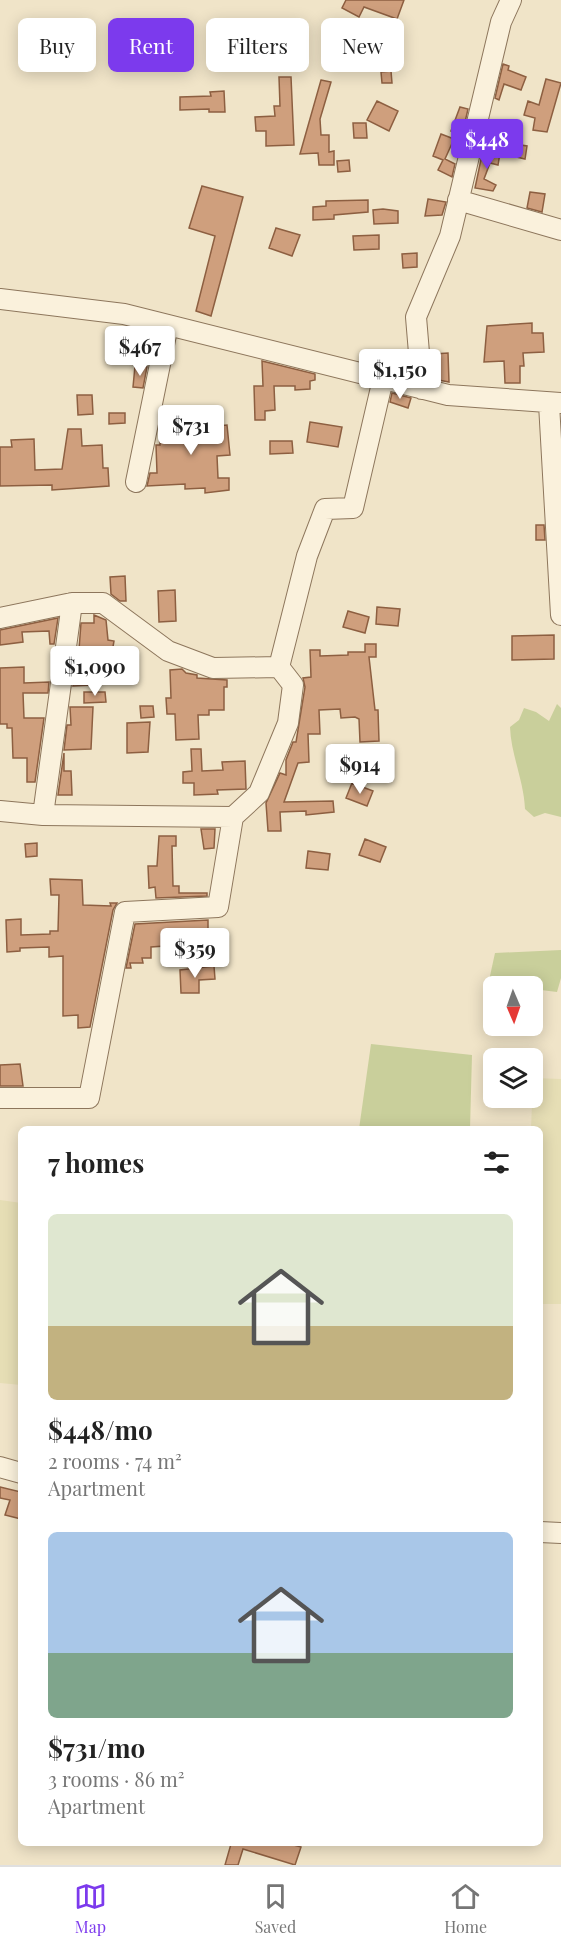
<!DOCTYPE html>
<html lang="en">
<head>
<meta charset="utf-8">
<style>
  :root { --surface:#fff; --page:#f2f2f2; --text:#222; --muted:#767676; --line:#e0e0e0; --accent:#7c3aed }
  body { margin:0; font-family:"Playfair Display",serif; background:var(--page); color:var(--text); height:100vh; display:flex; flex-direction:column; font-size:22px; white-space:nowrap }
  * { box-sizing:border-box; margin:0 }
  p { font-size:20px; color:var(--muted) }
  .icon { flex:none; width:33px; height:33px; fill:none; stroke:currentColor; stroke-width:2; stroke-linecap:round; stroke-linejoin:round }
  .map { position:relative; flex:1; overflow:hidden }
  .side { position:absolute; left:18px; top:1126px; width:525px; height:720px; display:flex; flex-direction:column; background:var(--surface); border-radius:9px; box-shadow:0 3px 15px #0003 }
  .side>* { flex:none }
  .hud { position:absolute; left:18px; top:18px; width:525px; height:54px; display:flex; gap:12px }
  .needle { width:39px; rotate:178deg }
  .controls { position:absolute; left:483px; top:976px; display:grid; gap:12px }
  .controls a { display:grid; place-items:center; width:60px; height:60px; border-radius:9px; background:var(--surface); box-shadow:0 3px 15px #0003; font-size:30px }
  .price { position:absolute; translate:-50% -51px; padding:0 14px; border-radius:6px; background:#fff; color:#222; font-size:20px; line-height:39px; filter:drop-shadow(0 2px 3px #0008) }
  .price::after { content:''; position:absolute; left:50%; top:36px; width:18px; height:14px; margin-left:-9px; background:inherit; clip-path:polygon(0 0,100% 0,50% 100%) }
  .price.active { background:var(--accent); color:#fff }
  ul { padding:0; list-style:none }
  li { display:grid; align-content:center; gap:12px; height:318px; padding:0 30px }
  li span { display:grid; place-items:center; height:186px; border-radius:9px; color:#555 }
  li>.icon { margin-inline-start:auto }
  span .icon { width:108px; height:108px; fill:#fffc; stroke-width:1 }
  li b { font-size:26px }
  h2 { display:flex; justify-content:space-between; align-items:center; height:72px; padding:0 30px; font-size:26px }
  .tag { padding:0 21px; border-radius:9px; background:var(--surface); box-shadow:0 3px 15px #0003; font-size:21px; line-height:54px }
  .tag.active { background:var(--accent); color:#fff }
  .tab-bar { display:flex; justify-content:space-around; align-items:center; height:84px; border-top:2px solid var(--line); background:var(--surface); font-size:16px; color:var(--muted) }
  .tab-bar a { display:grid; justify-items:center; gap:3px }
  .tab-bar .active { color:var(--accent) }
  .map>svg:first-child { display:block }
  .farmland { fill:#e6deb5 }
  .green { fill:#c9cf9b }
  .building { fill:#cf9f7d; stroke:#8d5f41; stroke-width:1.5 }
  .lines { fill:none; stroke-linecap:round; stroke-linejoin:round }
  .minor-casing { stroke:#8d765c; stroke-width:22 }
  .minor { stroke:#faf1dc; stroke-width:20 }
</style>
</head>
<body>
<div class="map">
<svg width="561" height="1865" viewBox="0 0 561 1865">
  <rect width="100%" height="100%" fill="#f0e4c8"/>
  <path class="farmland" d="M533,1078L561,1079V1304H540V1130L531,1129Z
    M0,1200L21,1203V1385L0,1383Z"/>
  <path class="green" d="M557,704L561,708V817L545,813L534,817L525,809C524,781 511,755 510,727L519,720L524,708L536,712L549,721Z
    M561,950V978L557,992L533,989L532,987L488,985L495,953Z
    M371,1044L472,1055L470,1129H359Z"/>
  <path class="building" d="M346,0H404L397,19L364,7L359,17L342,8Z
    M503,64L509,66L508,70L526,77L521,90L504,84L499,100L495,98Z
    M391,71L392,83H382L381,72Z
    M279,77H291L294,145L266,146V131H256L255,117L275,116L274,106H280Z
    M546,79L561,83L547,132L533,130L535,118L524,115L528,101L539,105Z
    M321,80L331,82L320,119L321,135H329V152L334,151V165H319L318,153L300,154Z
    M224,91L225,112H209V109L180,110V97L211,96L210,92Z
    M377,101L398,111L389,131L367,120Z
    M460,107L468,109L462,135L451,131Z
    M353,123H366L367,138H354Z
    M441,134L454,139L445,159L455,164L452,177L438,170L443,160L433,156Z
    M514,144L527,146L525,159L512,156Z
    M483,150L500,153L498,165L490,163L484,179L496,185L493,191L475,188Z
    M349,160L350,171L338,172L337,161Z
    M202,186L243,197L211,316L196,311L215,236L189,228Z
    M530,192L545,194L542,212L527,208Z
    M428,199L446,202L442,215L425,216Z
    M368,200V212L334,215V219L313,220V207L326,206V201Z
    M383,209L398,211V223L374,224L373,210Z
    M276,228L300,235L292,256L269,248Z
    M379,235V249L354,250L353,236Z
    M417,253V267L403,268L402,254Z
    M532,323V333H543L544,352L523,353L524,366H520V383H505L504,361L484,362L487,326Z
    M448,353L449,382L433,379L434,354Z
    M262,361L315,374V380L310,381V389L295,390V386H274L275,410L265,411V420H255L254,386H263Z
    M135,366L147,367L143,388L133,387Z
    M392,393L411,398L408,408L390,402Z
    M77,395H92L93,414L78,415Z
    M109,413H125V423L109,424Z
    M174,413H194L195,428L227,425L230,455L217,456L218,478H229V490L205,493V488L185,489V484L147,486L150,473H157L156,445H160V429L175,428Z
    M310,422L342,427L338,447L307,442Z
    M68,429H81L82,446L102,445L103,468H108L109,486L52,490V485L0,486V447H12L11,440L34,439L35,470L62,469Z
    M270,441H292L293,453L270,454Z
    M536,525H544L545,540H536Z
    M125,576L126,601H120L111,594L110,577Z
    M175,590L176,621L159,622L158,591Z
    M377,607L400,609L398,626L376,624Z
    M348,611L369,617L365,633L343,627Z
    M94,615L106,620L108,640L114,641L111,658L101,656V668H92L93,685L73,686L76,663H78L81,623H94Z
    M58,618L54,644H50L49,631L22,632L23,642L0,645V630Z
    M554,635V659L512,660V636Z
    M365,644H376V657H369L375,710H378L379,741L360,742L359,719L355,717L341,718L340,709L319,710L320,734H308L309,762L298,763L284,802L333,801L334,812L306,815V811L280,812L281,831H268L266,803L280,773L286,775V760L293,742H296L305,687L303,678L311,677L310,650H320V656L348,655V652H365Z
    M24,667V683L49,682L48,693H23L24,718H44L35,782H27V758H13L12,728H7V724H0V668Z
    M182,669L186,673L197,675V678L227,680V687H224V710H209V715H198L199,739L176,740L175,714H167L166,698H171L170,670Z
    M84,692H105L106,702L84,703Z
    M140,706H153L154,717L141,718Z
    M70,707H93L91,749L64,750L67,725H71Z
    M150,722L148,752L127,753V723Z
    M191,749H201L202,771L223,770L222,762L245,761L246,789L217,790L218,794L194,795V783H183V772L192,771Z
    M64,753V771H71L72,795H58Z
    M352,783L373,791L367,806L346,798Z
    M201,829H215L214,848L204,849Z
    M159,836H176V846H172L173,886H179V893H207V896L156,898L155,887L149,888L148,866H157Z
    M365,839L386,847L380,862L359,855Z
    M37,843V856L26,857L25,844Z
    M308,851L330,854L328,870L306,868Z
    M50,879L82,880L83,905L111,906L110,903H117L113,910L90,1027L78,1028V1015L63,1016V956L49,957V947L20,948V951L7,952L6,920L21,919V935L50,934V931H58L59,895H51Z
    M208,920V943L151,947V958H142L143,963H130L131,968H126L135,924Z
    M214,966L215,979L199,980V993H181L180,970Z
    M20,1064L23,1086H0V1065Z
    M0,1487L21,1492V1519L5,1515L10,1500L0,1498Z
    M231,1844H290L301,1847L295,1865L243,1849L238,1865H225Z"/>
  <g class="lines">
    <defs>
      <path id="minor" d="M458,200L561,230
        M0,299L124,314L448,395L561,403
        M422,389L416,317L450,236L501,22L511,0
        M549,404L561,615
        M136,482L168,325
        M0,618L72,603H103L168,651L213,668L279,667
        M0,811L43,815L233,817
        M43,815L72,603
        M0,1098H89L125,912L218,907L233,817L259,793L288,723L293,685L279,667L307,556L325,509L353,508L383,379
        M0,1467L21,1473
        M540,1532L561,1533"/>
    </defs>
    <use href="#minor" class="minor-casing"/>
    <use href="#minor" class="minor"/>
  </g>
</svg>
<div class="controls">
<a><svg class="needle" viewBox="-14 -14 28 28"><path d="M0-13l5 13h-10z" fill="#e53935"/><path d="M0 13l5-13h-10z" fill="#767676"/></svg></a>
<a><svg class="icon" aria-label="layers" viewBox="0 0 24 24"><path d="M12 4l9 5-9 5-9-5zM3 14l9 5 9-5"/></svg></a>
</div>
<b class="price active" style="left:487px;top:170px">$448</b>
<b class="price" style="left:140px;top:377px">$467</b>
<b class="price" style="left:400px;top:400px">$1,150</b>
<b class="price" style="left:191px;top:456px">$731</b>
<b class="price" style="left:95px;top:697px">$1,090</b>
<b class="price" style="left:360px;top:795px">$914</b>
<b class="price" style="left:195px;top:979px">$359</b>
<div class="hud">
<a class="tag">Buy</a>
<a class="tag active">Rent</a>
<a class="tag">Filters</a>
<a class="tag">New</a>
</div>
<section class="side">
<h2>7 homes<svg class="icon" aria-label="filters" viewBox="0 0 24 24"><path d="M4 7h16M4 17h16"/><circle cx="9" cy="7" r="2"/><circle cx="15" cy="17" r="2"/></svg></h2>
<ul>
<li><span style="background:linear-gradient(#dfe7d0 60%,#c2b280 0)"><svg class="icon" aria-label="home" viewBox="0 0 24 24"><path d="M3 11l9-7 9 7M6 9v11h12V9"/></svg></span><div><b>$448/mo</b><p>2 rooms · 74 m²</p><p>Apartment</p></div></li>
<li><span style="background:linear-gradient(#a9c7e8 65%,#7fa58c 0)"><svg class="icon" aria-label="home" viewBox="0 0 24 24"><path d="M3 11l9-7 9 7M6 9v11h12V9"/></svg></span><div><b>$731/mo</b><p>3 rooms · 86 m²</p><p>Apartment</p></div></li>
</ul>
</section>
</div>
<nav class="tab-bar">
<a class="active"><svg class="icon" aria-label="map" viewBox="0 0 24 24"><path d="M3 6l6-2 6 2 6-2v14l-6 2-6-2-6 2zM9 4v14M15 6v14"/></svg>Map</a>
<a><svg class="icon" aria-label="saved" viewBox="0 0 24 24"><path d="M7 4h10v16l-5-4-5 4z"/></svg>Saved</a>
<a><svg class="icon" aria-label="home" viewBox="0 0 24 24"><path d="M3 11l9-7 9 7M6 9v11h12V9"/></svg>Home</a>
</nav>
</body>
</html>
